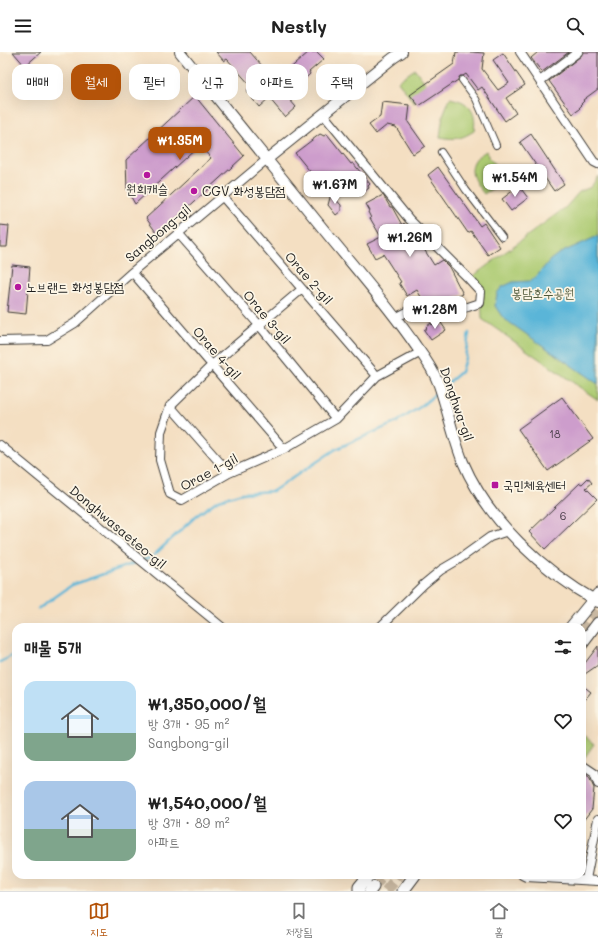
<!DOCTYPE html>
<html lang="ko">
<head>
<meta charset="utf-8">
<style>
  :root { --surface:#fff; --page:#f6f6f6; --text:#222; --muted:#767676; --line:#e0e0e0; --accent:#b45309 }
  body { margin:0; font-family:Mali,"Poor Story",sans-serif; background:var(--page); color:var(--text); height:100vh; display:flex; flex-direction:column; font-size:15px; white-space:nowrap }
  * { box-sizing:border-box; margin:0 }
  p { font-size:13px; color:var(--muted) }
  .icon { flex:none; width:22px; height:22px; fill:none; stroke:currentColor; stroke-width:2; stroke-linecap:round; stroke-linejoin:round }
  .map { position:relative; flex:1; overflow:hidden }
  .panel { position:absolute; left:12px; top:571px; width:574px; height:256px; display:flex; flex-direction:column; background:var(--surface); border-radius:12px; box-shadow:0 4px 16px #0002 }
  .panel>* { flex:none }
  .banner { position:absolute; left:12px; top:12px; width:574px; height:36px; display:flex; gap:8px }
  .price { position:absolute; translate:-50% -34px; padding:0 9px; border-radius:8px; background:#fff; color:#222; font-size:13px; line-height:26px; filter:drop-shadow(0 1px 2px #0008) }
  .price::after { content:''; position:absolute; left:50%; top:24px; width:12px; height:9px; margin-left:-6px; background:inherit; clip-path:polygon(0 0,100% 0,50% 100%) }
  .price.active { background:var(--accent); color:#fff }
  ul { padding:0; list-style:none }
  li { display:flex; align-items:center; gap:12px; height:100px; padding:0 12px }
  li span { display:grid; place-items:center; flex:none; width:112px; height:80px; border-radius:12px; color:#555 }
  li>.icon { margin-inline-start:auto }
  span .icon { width:48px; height:48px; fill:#fffc; stroke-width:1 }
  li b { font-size:17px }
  h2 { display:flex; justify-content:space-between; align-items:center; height:48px; padding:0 12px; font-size:17px }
  .chip { padding:0 14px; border-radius:12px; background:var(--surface); box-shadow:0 4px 16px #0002; font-size:14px; line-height:36px }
  .chip.active { background:var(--accent); color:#fff }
  header { display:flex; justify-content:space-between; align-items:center; height:52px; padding:0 12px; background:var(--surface); font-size:18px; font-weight:800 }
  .menu { display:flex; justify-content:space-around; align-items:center; height:56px; border-top:1px solid var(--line); background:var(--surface); font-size:11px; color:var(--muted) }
  .menu a { display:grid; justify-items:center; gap:2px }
  .menu .active { color:var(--accent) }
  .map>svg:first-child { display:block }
  .green { fill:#acca71; stroke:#647346 }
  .water { fill:#5ab5d8; stroke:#3b687a }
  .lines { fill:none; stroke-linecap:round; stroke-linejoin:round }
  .stream { stroke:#5ab5d8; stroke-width:2.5 }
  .building { fill:#cd9dcc }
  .secondary-tunnel { stroke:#c9b8a1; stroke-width:11; stroke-dasharray:11 5.5; stroke-linecap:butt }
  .pedestrian-casing { stroke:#3c3935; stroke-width:8 }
  .minor-casing { stroke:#3c3935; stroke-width:10 }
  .tertiary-casing { stroke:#3c3935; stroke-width:12 }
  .secondary-casing { stroke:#3c3935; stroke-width:13 }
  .pedestrian { stroke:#fff; stroke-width:6 }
  .minor { stroke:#fff; stroke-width:8 }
  .tertiary { stroke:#fff; stroke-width:10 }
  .secondary { stroke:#fff; stroke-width:11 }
  .poi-dot { fill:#b5179e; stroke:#fcf5e5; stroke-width:1.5 }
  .labels { text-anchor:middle; stroke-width:3.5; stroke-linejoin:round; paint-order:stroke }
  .number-label { font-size:11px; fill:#483c48 }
  .poi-label { font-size:13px; fill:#1c1c1c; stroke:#fcf5e5; text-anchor:start }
  .street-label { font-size:13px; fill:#1c1c1c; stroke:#fcf5e5 }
  .park-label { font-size:13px; fill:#4e593a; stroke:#fcf5e5 }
</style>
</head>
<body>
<header><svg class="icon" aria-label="menu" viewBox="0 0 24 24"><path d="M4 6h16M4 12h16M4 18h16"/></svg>Nestly<svg class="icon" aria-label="search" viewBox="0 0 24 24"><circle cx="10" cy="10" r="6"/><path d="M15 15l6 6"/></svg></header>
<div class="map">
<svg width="598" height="839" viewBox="0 0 598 839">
  <rect width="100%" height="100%" fill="#fcf5e5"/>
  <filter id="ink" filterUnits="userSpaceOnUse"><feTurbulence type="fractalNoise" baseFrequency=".025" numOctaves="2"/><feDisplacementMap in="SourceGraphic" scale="8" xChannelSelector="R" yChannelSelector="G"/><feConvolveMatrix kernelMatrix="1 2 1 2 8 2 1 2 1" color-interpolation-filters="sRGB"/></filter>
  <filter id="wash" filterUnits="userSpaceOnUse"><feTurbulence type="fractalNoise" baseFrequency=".012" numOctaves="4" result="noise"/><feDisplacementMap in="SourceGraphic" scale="16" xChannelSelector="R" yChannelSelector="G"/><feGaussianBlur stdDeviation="0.9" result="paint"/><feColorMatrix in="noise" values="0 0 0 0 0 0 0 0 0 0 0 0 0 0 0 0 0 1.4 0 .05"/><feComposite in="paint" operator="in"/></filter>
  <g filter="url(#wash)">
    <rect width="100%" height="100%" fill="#f4dfc2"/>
    <path class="green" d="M415,17L431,39L414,51L398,29Z
      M450,46C454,47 459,48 463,50C474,57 476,66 474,79C461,87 456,88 440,85L443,63Z
      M486,99L489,106L503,120L512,133C501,133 493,135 484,142C477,133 468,122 474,110C476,105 482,102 486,99Z
      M598,124V348L482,267L481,240L469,227L566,155L579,140L591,135Z
      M583,683L594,692L585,705L582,702V685Z"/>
    <path class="water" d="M598,184V332L503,266L495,254L497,241L502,235L513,230L530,229L536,225L550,208L558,202Z"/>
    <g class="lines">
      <path class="stream" d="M442,336L461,320L465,306L469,281
        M38,557L72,533L152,505L196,464L218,448L242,441L273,439L336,397L397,370L420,355L438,340
        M0,610L16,602"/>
    </g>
    <g id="blocks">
      <path class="building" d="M13,0H41L25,14Z
        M216,0H250L283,38L282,39L296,55L285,65L269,46L259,55L246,39L251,34L227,7L224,9Z
        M309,0H317L324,7L309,20L310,22L297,34L290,26L291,24L287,19Z
        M456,0H472L484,1L482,17L498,38L509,31L493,8L503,1L525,33L506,46L516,61L505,69L482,35L478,38L466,22L463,24H460L458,28L419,54L410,43L454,12Z
        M538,0H569L542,20L531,6Z
        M583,0H598V37L583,48L584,49L581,52L582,53L579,56L580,57L573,62L549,29L581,4Z
        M195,44L244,104L158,183L146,166L211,106L199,93L135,152L127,138L126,108Z
        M382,50L410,53L408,70L425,94L413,102L396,75L387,73L376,82L369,73L380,65Z
        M320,82L324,84L327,82L351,112L353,111L370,132L368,134L369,136L361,142L360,141L359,142L345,126L332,136L321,133L295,101Z
        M531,82L564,132L554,139L520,90Z
        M438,115L480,174L484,171L500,195L488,203L471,179L468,181L428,123Z
        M519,134L528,146L511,159L502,147Z
        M331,142L341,153V159L336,163L328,153Z
        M383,143L390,155H392L402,173L404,171L419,197L422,194L434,213L442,208L449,215L463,242L443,252L424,250L417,238L407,244L399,231L401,230L383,202L375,206L367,192L381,185L370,166H371L368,160L370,159L366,152Z
        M0,173L9,174L7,195H0Z
        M12,213L30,215L26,262L7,260Z
        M439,268L446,278L431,288L424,278L427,276L426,275L431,271L432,273Z
        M562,345L593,387L548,419L518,377Z
        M588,426L592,431L586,436L597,447L545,497L529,480L580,431L582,432Z
        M598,594V613L582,624V615Z
        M582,633L591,640L582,651Z
        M582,720L589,725L594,736L592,757L582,770Z"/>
    </g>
  </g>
  <g filter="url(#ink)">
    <use href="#blocks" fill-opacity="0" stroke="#3c3935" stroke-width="1"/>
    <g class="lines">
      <path class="secondary-tunnel" d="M582,581L598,558
        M373,835L384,823
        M386,839L399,823"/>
      <defs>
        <path id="pedestrian" d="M462,28L476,47L496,93
          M441,100L466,138L502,185"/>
        <path id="minor" d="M520,0L594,110L598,112
          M540,29L578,0
          M323,62L409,167L469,227L481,240L480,251L468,255L451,259L413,257L395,266
          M222,144L377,324
          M178,181L259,273L336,367
          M132,220L284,397
          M302,237L212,313L170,354L161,380L160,408L170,442L182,448L229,421L284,397L336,367L377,324L421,300
          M0,289L47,288L75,271L132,220L266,108
          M170,354L229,421
          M0,393L222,575
          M380,575L424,532L441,518L458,508L490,485L508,479
          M582,713L594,721L598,732
          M522,823L526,825L598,829
          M586,827L598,767"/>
        <path id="tertiary" d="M180,0C228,60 276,119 324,178C355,216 388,253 416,294C425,306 434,319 439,333C448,359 453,385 463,410C488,469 543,519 598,550
          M266,108L393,6L402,0"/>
        <path id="secondary" d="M571,575L598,542
          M582,592L598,571
          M359,839V835L369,823
          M370,839L373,835
          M403,839L415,823"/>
      </defs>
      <use href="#pedestrian" class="pedestrian-casing"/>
      <use href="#minor" class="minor-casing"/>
      <use href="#tertiary" class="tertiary-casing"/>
      <use href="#secondary" class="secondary-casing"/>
      <use href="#pedestrian" class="pedestrian"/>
      <use href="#minor" class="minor"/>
      <use href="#tertiary" class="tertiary"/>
      <use href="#secondary" class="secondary"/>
    </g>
  </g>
  <g class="poi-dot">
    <circle cx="147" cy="123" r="4"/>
    <circle cx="194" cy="139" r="4"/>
    <circle cx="18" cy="235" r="4"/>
    <rect x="491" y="429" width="8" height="8" rx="2"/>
  </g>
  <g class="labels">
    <g class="number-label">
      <text x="555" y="386">18</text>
      <text x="563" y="468">6</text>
    </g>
    <g class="poi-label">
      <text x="147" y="142" text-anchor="middle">원희캐슬</text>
      <text x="202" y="144">CGV 화성봉담점</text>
      <text x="26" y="240">노브랜드 화성봉담점</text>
      <text x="503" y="438">국민체육센터</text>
    </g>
    <g class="street-label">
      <text transform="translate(158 181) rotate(-40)" y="5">Sangbong-gil</text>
      <text transform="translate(309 226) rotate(49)" y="5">Orae 2-gil</text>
      <text transform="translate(267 265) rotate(50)" y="5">Orae 3-gil</text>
      <text transform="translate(217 301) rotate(49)" y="5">Orae 4-gil</text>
      <text transform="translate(457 352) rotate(71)" y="5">Donghwa-gil</text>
      <text transform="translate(209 420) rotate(-28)" y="5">Orae 1-gil</text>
      <text transform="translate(118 475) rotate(40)" y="5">Donghwasaeteo-gil</text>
    </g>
    <g class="park-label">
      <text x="543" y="246">봉담호수공원</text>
    </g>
  </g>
</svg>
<b class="price active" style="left:180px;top:109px">₩1.35M</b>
<b class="price" style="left:515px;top:146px">₩1.54M</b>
<b class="price" style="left:335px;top:153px">₩1.67M</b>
<b class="price" style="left:410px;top:206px">₩1.26M</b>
<b class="price" style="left:435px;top:278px">₩1.28M</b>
<div class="banner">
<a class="chip">매매</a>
<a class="chip active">월세</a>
<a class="chip">필터</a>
<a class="chip">신규</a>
<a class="chip">아파트</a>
<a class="chip">주택</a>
</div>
<section class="panel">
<h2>매물 5개<svg class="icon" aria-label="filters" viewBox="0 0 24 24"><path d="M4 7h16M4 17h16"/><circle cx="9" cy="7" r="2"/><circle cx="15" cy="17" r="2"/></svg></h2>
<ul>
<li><span style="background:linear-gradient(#bfe0f5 65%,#7fa58c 0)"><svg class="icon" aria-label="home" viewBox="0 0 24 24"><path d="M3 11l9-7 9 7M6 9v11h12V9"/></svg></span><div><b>₩1,350,000/월</b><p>방 3개 · 95 m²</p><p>Sangbong-gil</p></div><svg class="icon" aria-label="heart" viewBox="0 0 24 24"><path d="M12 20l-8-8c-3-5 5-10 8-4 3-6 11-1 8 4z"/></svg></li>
<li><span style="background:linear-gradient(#a9c7e8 60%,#7fa58c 0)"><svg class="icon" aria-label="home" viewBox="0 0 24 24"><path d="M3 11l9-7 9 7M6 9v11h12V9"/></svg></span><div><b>₩1,540,000/월</b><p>방 3개 · 89 m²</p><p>아파트</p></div><svg class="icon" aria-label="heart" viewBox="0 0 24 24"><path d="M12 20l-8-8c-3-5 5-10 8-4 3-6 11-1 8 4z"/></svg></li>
</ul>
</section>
</div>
<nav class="menu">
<a class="active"><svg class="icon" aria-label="map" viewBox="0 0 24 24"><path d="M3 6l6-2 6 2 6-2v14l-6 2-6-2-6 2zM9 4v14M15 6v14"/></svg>지도</a>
<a><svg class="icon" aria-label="saved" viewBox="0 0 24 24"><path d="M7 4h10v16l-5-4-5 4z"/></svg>저장됨</a>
<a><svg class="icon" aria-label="home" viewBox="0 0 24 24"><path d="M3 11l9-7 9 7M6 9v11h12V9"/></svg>홈</a>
</nav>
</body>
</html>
